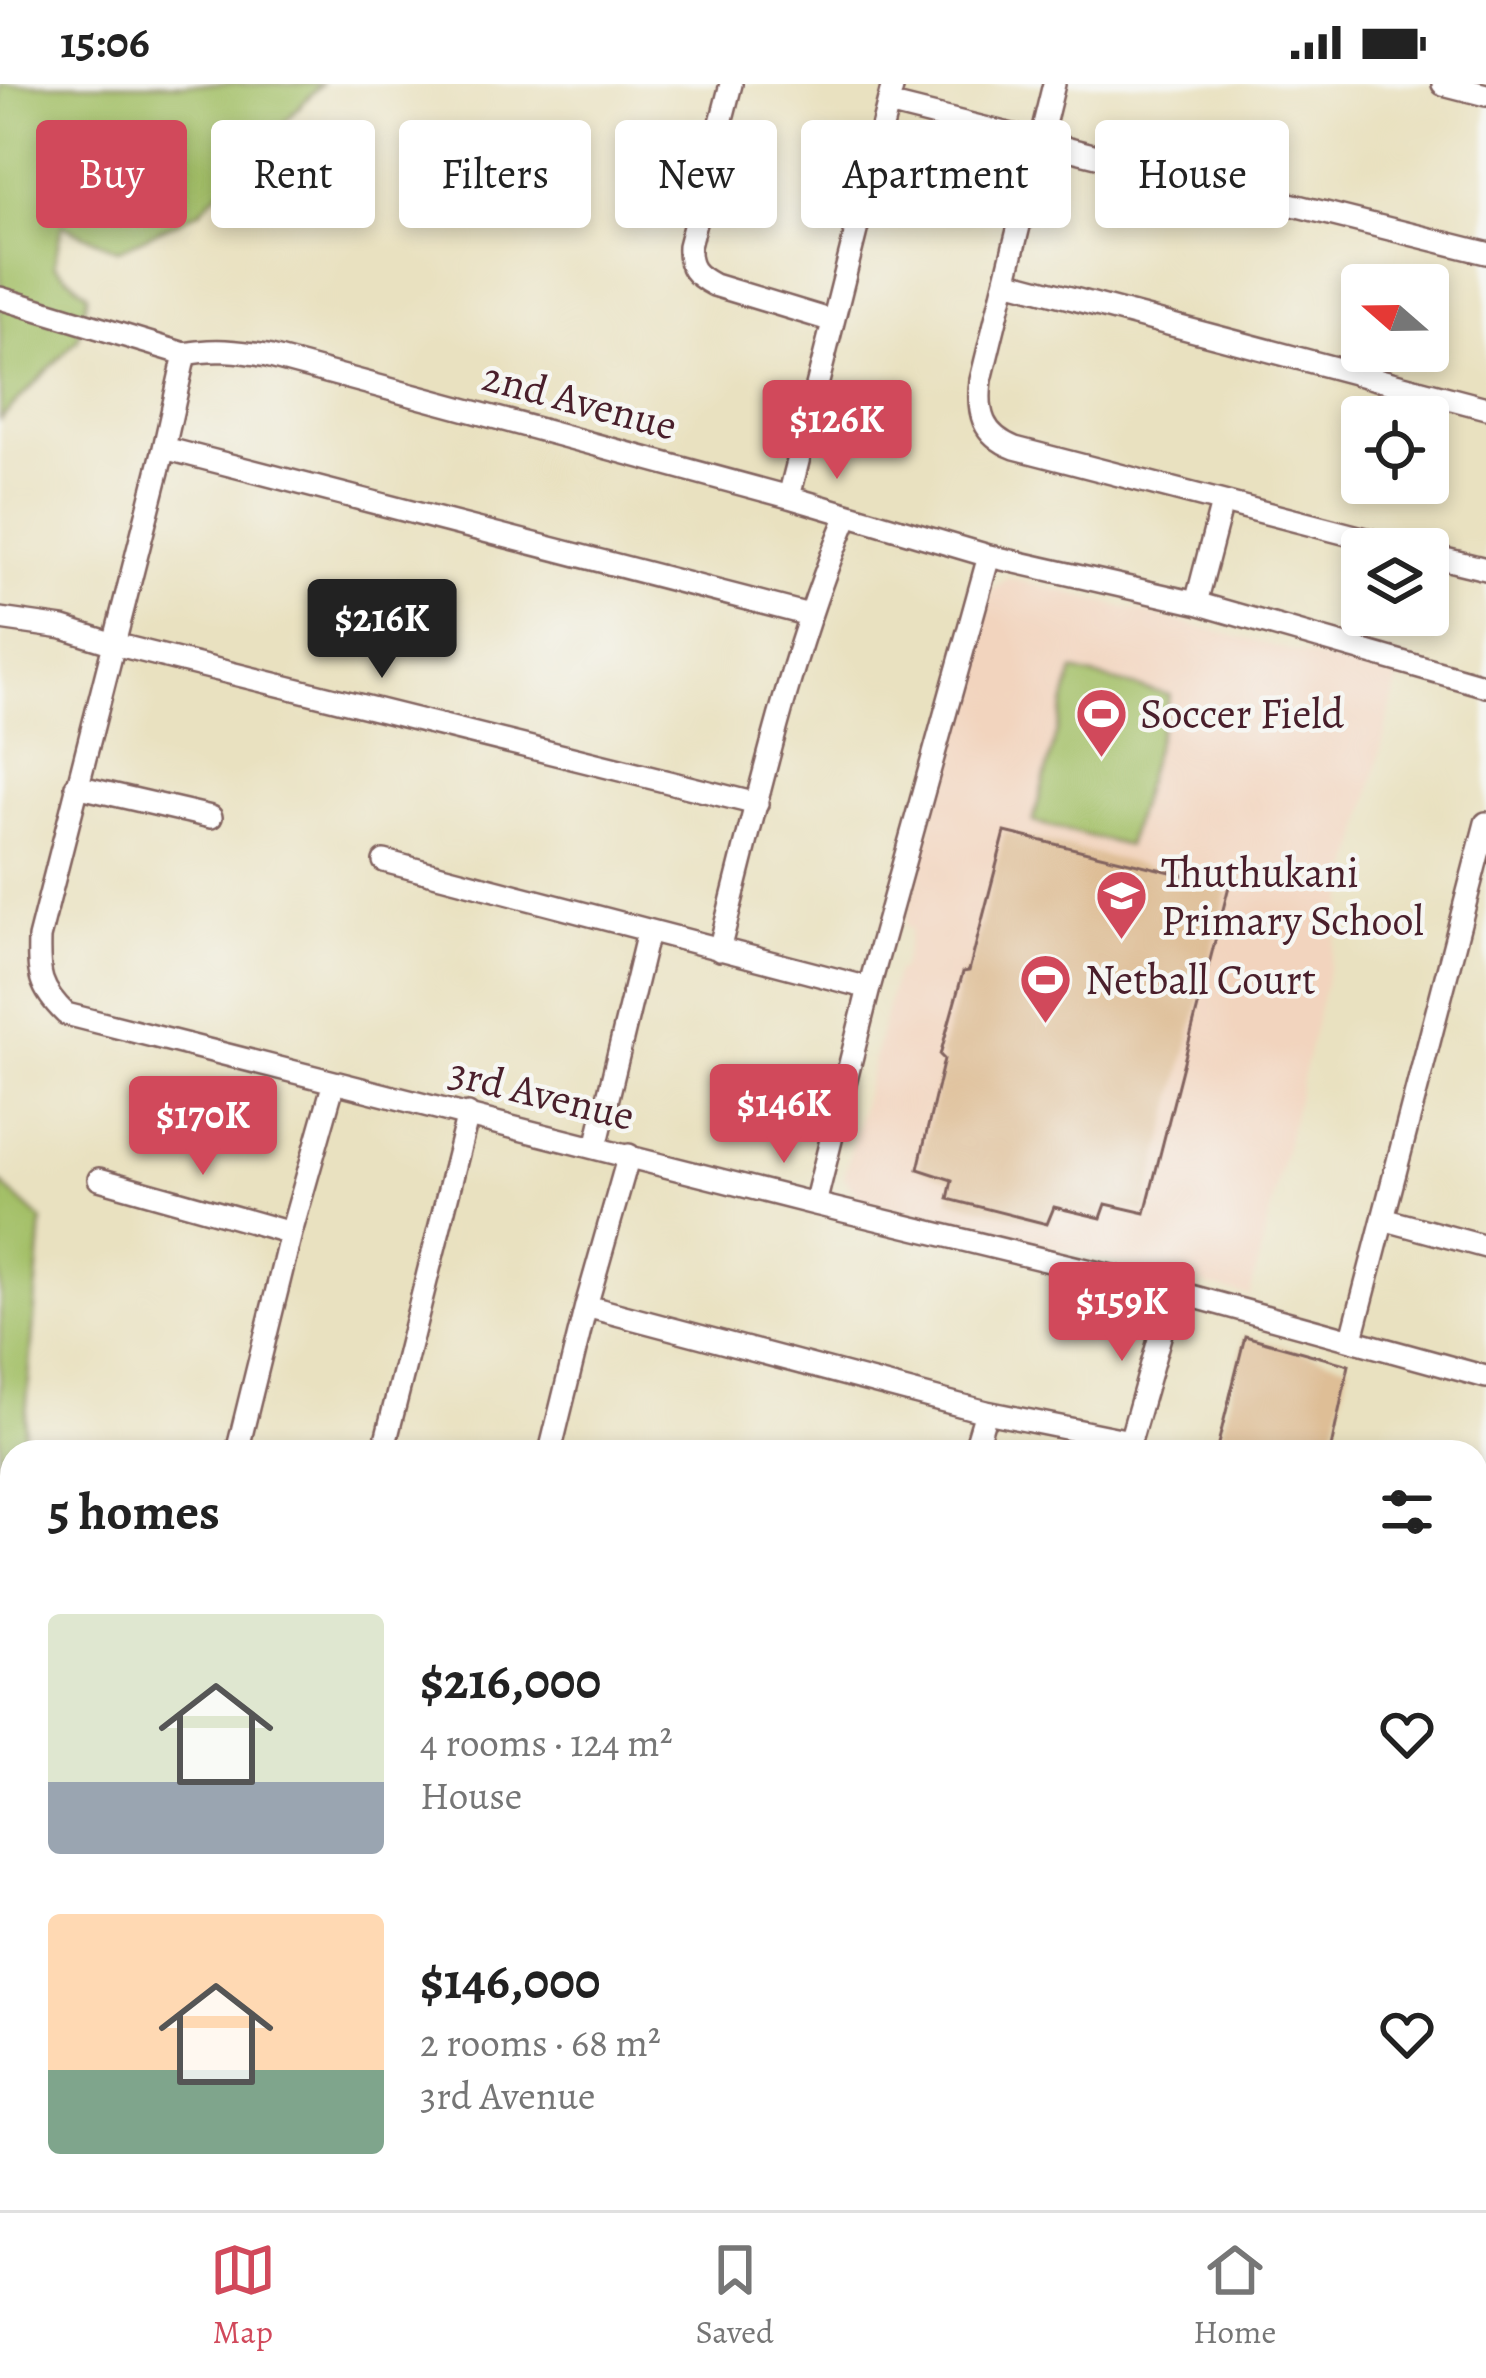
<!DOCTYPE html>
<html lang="en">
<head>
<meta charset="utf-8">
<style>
  :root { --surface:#fff; --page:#f6f6f6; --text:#222; --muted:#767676; --line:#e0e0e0; --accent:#d1495b }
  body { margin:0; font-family:Alegreya,serif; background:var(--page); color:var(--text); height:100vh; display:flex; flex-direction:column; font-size:45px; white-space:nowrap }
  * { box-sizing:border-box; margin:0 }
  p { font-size:39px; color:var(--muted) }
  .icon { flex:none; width:66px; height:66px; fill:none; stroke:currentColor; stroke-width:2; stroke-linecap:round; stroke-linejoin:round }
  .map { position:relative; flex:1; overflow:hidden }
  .panel { position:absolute; left:0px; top:1356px; width:1488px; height:771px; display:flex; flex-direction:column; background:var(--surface); border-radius:36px 36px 0 0; box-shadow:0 6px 18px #0003 }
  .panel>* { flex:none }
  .guide { position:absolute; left:36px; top:36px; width:1416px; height:108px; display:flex; gap:24px }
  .needle { width:78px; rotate:290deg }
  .controls { position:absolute; left:1341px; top:180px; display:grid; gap:24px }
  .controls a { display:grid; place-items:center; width:108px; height:108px; border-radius:12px; background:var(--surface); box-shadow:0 6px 18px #0003; font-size:60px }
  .price { position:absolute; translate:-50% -102px; padding:0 27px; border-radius:12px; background:var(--accent); color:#fff; font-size:39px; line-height:78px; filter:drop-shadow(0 3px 6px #0008) }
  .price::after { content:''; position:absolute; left:50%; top:72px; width:36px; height:27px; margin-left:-18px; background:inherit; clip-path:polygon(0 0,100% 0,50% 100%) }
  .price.active { background:#222; color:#fff }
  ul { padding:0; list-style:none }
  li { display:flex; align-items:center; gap:36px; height:300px; padding:0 48px }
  li span { display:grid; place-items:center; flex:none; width:336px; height:240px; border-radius:12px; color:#555 }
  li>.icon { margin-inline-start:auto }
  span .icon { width:144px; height:144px; fill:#fffc; stroke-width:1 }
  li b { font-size:51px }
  h2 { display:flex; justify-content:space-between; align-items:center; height:144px; padding:0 48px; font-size:51px }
  .chip { padding:0 42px; border-radius:12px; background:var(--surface); box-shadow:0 6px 18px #0003; font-size:42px; line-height:108px }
  .chip.active { background:var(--accent); color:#fff }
  .status { display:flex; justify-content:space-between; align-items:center; height:84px; padding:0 60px; background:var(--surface); direction:ltr }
  .status svg { height:33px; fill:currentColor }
  .dock { display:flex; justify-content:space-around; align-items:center; height:168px; border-top:3px solid var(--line); background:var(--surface); font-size:33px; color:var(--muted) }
  .dock a { display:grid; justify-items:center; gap:6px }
  .dock .active { color:var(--accent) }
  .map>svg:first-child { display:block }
  .built { fill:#f2d4be }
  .green { fill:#a3bf66; stroke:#766f48; stroke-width:3 }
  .building { fill:#debe96 }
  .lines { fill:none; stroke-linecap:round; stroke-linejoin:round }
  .street-casing { stroke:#82635f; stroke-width:26 }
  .secondary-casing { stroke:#82635f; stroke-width:32 }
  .path { stroke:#82635f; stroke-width:3; stroke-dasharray:3 9; stroke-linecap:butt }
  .street { stroke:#fff; stroke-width:21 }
  .secondary { stroke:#fce5d0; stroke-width:27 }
  .labels { text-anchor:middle; stroke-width:9; stroke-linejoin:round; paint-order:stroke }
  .street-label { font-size:42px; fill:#4a1f2b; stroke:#f6f6f2 }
  .poi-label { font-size:42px; fill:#4a1f2b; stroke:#f6f6f2; text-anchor:start }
</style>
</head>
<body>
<div class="status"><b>15:06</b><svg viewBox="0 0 49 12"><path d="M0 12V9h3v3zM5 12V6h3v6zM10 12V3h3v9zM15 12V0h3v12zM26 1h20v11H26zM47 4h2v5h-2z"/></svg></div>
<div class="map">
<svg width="1486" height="2126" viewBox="0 0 1486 2126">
  <rect width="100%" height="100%" fill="#f6f6f2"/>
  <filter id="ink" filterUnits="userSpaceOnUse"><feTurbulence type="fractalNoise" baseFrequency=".00833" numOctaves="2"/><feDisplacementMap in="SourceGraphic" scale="24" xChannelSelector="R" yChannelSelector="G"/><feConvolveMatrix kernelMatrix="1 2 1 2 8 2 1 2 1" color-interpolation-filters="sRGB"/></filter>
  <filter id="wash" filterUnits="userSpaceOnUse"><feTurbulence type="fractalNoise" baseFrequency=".004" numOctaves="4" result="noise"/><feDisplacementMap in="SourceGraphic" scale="48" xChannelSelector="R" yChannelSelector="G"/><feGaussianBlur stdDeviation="2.7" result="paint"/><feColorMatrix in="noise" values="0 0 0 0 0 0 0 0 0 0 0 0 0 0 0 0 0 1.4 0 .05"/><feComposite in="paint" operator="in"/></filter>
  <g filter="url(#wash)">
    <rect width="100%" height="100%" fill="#e9e1c0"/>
    <path class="built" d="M1009,494L1398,594L1250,1212L860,1116L844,1093L896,887L901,885L903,878L911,846L905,841L991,505Z
      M1486,1528V1961L1476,1958V1542Z"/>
    <path class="green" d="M0,0H321L200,127L118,166L62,141L54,181L88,210L78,255L0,335Z
      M1073,587L1170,611L1127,762L1033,738Z
      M0,1098L42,1137L23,1368H12V1494L0,1530Z"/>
    <g id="blocks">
      <path class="building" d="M1005,748L1229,802L1145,1129L1106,1120L1101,1134L1054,1123L1047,1140L948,1115L952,1096L918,1085L944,975L940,971L963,888L969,887Z
        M1245,1252L1349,1281L1330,1368H1216Z
        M1486,1632V1715L1476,1711V1652Z"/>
    </g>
  </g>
  <g filter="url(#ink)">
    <use href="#blocks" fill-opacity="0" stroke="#82635f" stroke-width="3"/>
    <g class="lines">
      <defs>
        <path id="street" d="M731,0L689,162C688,184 695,191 714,201L833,237
          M1054,0L981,296C977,329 982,351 1015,364L1405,465
          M1443,0L1486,11
          M888,20L1486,169
          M1006,197L1486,324
          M0,214L185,270C213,264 239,267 267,272L789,413L989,472L1196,519L1486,602
          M185,270L164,364L39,854C38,890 39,904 66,930L815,1120L1173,1207L1486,1293
          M164,364L809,531
          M789,413L893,0
          M1428,471L1486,485
          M1196,519L1222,419
          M0,535L63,544L114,560L757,720
          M76,702L211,733
          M384,777L869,904
          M719,866C757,719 789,571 848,431
          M596,1063L648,848
          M99,1095L291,1149
          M815,1120L869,904L989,472
          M1383,1135L1486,1163
          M586,1222L986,1328L1130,1357
          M1352,1254L1486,739
          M237,1368L291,1149L334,998
          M383,1368L468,1030
          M550,1368L586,1222L629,1071
          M974,1368L986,1328
          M1127,1368L1173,1207
          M0,1612L12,1614
          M1476,2001L1486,2003
          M453,2126L455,2115
          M618,2126L620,2115
          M766,2126L768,2115
          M919,2126L922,2115"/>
        <path id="secondary" d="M1476,1523L1486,1509
          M1101,2126L1107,2115"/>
      </defs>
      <use href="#street" class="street-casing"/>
      <use href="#secondary" class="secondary-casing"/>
      <path class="path" d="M1318,2115L1321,2126"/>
      <use href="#street" class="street"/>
      <use href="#secondary" class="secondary"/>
    </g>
  </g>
  <defs>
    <symbol id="stadium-pin" viewBox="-11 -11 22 30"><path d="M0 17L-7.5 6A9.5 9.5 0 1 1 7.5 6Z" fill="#d1495b" stroke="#f6f6f2"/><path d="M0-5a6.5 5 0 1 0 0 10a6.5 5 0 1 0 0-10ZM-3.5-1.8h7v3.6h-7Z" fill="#fff"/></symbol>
    <symbol id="school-pin" viewBox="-11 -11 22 30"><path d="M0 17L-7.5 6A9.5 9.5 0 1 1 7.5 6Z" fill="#d1495b" stroke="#f6f6f2"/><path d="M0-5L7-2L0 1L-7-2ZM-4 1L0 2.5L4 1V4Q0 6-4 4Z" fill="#fff"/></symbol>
  </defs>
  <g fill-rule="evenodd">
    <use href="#stadium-pin" x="1072" y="600" width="59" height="81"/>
    <use href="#school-pin" x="1092" y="782" width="59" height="81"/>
    <use href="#stadium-pin" x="1016" y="866" width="59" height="81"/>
  </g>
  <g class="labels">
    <g class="street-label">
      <text transform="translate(580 316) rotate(15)" y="15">2nd Avenue</text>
      <text transform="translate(542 1009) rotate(14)" y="15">3rd Avenue</text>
    </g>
    <g class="poi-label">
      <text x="1140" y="644">Soccer Field</text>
      <text x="1161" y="803">Thuthukani<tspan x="1161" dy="48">Primary School</tspan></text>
      <text x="1085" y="910">Netball Court</text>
    </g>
  </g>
</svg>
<div class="controls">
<a><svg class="needle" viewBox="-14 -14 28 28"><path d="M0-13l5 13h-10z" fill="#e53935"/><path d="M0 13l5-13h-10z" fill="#767676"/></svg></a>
<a><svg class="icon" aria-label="locate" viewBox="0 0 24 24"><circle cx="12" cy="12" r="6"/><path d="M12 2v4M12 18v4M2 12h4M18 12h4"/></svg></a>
<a><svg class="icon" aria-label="layers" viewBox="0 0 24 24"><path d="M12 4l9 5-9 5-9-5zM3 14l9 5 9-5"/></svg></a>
</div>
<b class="price" style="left:837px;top:398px">$126K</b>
<b class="price active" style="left:382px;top:597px">$216K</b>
<b class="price" style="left:784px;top:1082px">$146K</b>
<b class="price" style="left:203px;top:1094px">$170K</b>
<b class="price" style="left:1122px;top:1280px">$159K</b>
<div class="guide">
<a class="chip active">Buy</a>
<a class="chip">Rent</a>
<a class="chip">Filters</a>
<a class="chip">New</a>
<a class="chip">Apartment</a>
<a class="chip">House</a>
</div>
<section class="panel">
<h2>5 homes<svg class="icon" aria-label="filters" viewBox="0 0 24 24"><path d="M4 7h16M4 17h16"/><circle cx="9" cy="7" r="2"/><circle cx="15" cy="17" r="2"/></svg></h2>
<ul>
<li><span style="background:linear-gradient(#dfe7d0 70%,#9aa5b1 0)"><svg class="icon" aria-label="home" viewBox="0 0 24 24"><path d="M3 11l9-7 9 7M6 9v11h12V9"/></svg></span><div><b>$216,000</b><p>4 rooms · 124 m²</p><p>House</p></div><svg class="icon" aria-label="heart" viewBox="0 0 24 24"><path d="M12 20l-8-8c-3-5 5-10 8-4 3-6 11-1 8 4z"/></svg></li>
<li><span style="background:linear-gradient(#ffd9b3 65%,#7fa58c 0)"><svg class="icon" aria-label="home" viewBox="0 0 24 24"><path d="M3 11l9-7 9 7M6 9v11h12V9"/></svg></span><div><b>$146,000</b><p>2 rooms · 68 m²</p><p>3rd Avenue</p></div><svg class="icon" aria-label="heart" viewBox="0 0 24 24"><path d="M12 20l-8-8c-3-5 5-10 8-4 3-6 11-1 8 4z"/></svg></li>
</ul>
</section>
</div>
<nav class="dock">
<a class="active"><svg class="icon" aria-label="map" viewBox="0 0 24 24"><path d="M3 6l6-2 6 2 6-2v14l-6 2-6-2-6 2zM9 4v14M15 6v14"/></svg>Map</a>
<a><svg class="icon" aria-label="saved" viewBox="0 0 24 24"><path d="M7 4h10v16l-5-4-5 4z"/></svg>Saved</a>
<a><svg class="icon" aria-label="home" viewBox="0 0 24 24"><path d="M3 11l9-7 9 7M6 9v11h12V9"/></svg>Home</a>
</nav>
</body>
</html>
